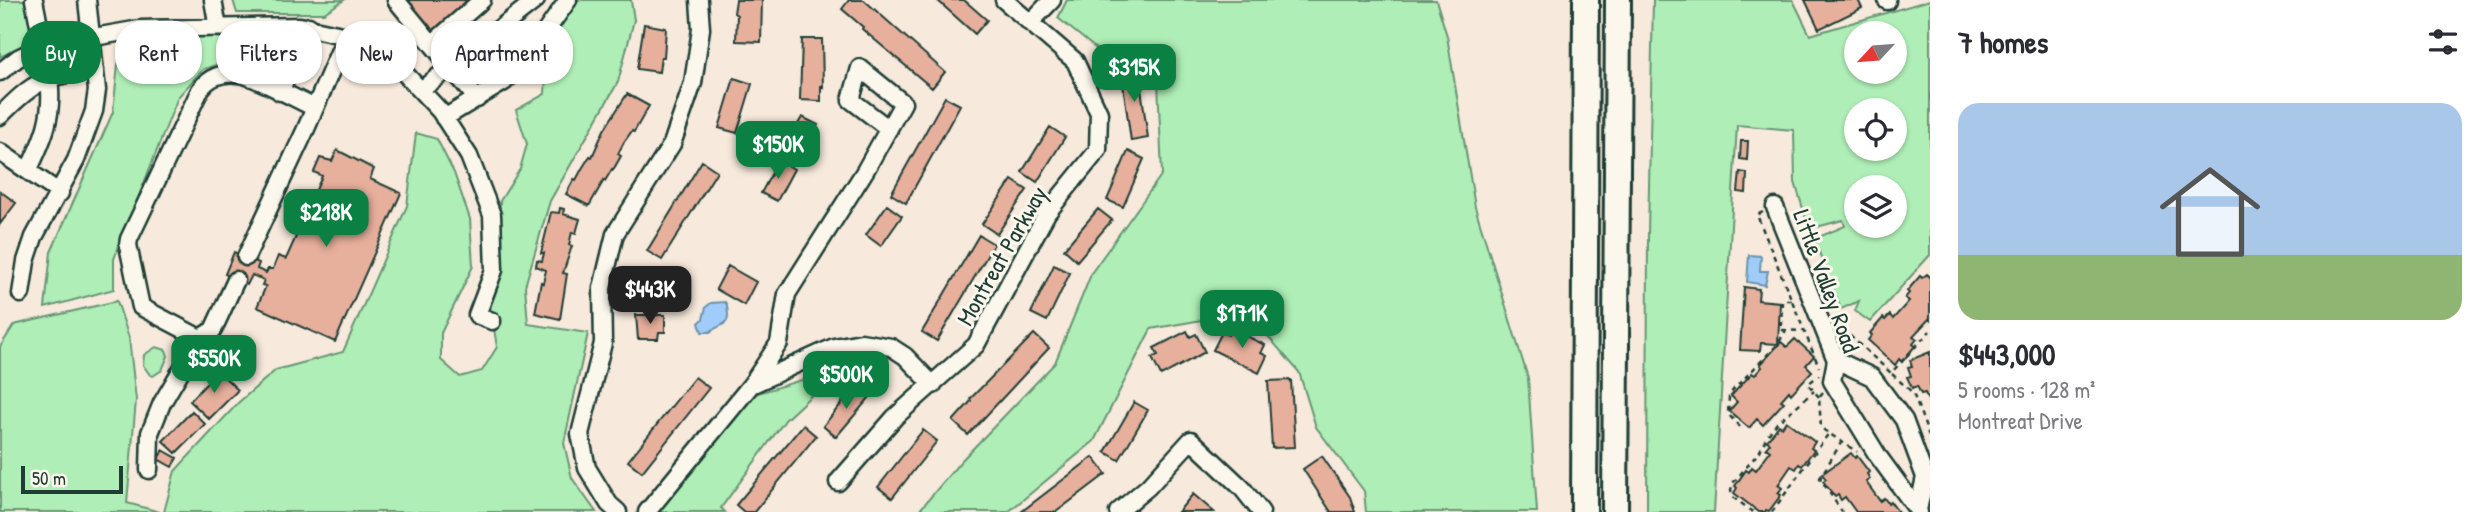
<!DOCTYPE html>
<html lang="en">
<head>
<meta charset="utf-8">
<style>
  :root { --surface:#fff; --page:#f7f7f7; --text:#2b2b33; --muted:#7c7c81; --accent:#0b8043 }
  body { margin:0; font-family:"Patrick Hand",sans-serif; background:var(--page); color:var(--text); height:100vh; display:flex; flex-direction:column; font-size:26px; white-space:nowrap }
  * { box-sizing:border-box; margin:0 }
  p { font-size:23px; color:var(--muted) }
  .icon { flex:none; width:38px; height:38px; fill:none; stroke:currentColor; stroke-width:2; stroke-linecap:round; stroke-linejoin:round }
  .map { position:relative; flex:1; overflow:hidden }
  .panel { display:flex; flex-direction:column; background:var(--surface); width:560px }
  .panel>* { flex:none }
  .banner { position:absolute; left:21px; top:21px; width:665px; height:63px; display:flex; gap:14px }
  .needle { width:46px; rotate:244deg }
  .fabs { position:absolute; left:1844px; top:21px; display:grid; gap:14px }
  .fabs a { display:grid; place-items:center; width:63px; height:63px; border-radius:50%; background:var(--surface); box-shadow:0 2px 5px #0004; font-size:35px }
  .scale { position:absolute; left:21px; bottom:18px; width:102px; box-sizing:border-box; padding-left:7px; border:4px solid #1f3d34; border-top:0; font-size:19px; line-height:24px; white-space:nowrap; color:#1f3d34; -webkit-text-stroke:5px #fbf7ec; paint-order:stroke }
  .price { position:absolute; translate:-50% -60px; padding:0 16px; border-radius:14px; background:var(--accent); color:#fff; font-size:23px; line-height:46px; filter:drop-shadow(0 2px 4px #0008) }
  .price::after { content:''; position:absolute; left:50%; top:42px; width:21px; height:16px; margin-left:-10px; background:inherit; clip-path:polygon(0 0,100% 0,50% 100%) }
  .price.active { background:#222; color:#fff }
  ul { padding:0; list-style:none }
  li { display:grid; align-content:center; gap:14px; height:371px; padding:0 28px }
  li span { display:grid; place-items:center; height:217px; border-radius:21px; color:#555 }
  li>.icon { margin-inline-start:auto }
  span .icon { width:126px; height:126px; fill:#fffc; stroke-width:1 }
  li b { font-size:30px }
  h2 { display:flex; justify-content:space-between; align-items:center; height:84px; padding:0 28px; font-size:30px }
  .pill { padding:0 24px; border-radius:28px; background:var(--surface); box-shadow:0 2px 5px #0004; font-size:24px; line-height:63px }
  .pill.active { background:var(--accent); color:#fff }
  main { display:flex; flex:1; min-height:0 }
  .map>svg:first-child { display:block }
  .green { fill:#afeeb6; stroke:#679675; stroke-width:2; fill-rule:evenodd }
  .water { fill:#a0ccfa; stroke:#6c93ab; stroke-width:2 }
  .building { fill:#e7b09d; stroke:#1f3d34; stroke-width:2 }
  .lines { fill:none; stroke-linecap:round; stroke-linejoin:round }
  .minor-casing { stroke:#1f3d34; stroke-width:21 }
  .highway-casing { stroke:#1f3d34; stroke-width:30 }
  .path { stroke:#1f3d34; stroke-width:2.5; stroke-dasharray:5 5; stroke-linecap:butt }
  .minor { stroke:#fbf7ec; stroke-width:16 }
  .highway { stroke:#fbf7ec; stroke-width:24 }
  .labels { text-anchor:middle; stroke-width:6; stroke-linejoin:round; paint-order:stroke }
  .street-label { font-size:24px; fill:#1f3d34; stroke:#fbf7ec }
</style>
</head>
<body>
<main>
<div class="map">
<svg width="1930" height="512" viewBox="0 0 1930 512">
  <rect width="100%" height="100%" fill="#f7e9dc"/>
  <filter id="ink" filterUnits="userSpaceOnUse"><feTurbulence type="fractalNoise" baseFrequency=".0143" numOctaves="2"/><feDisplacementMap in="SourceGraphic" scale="14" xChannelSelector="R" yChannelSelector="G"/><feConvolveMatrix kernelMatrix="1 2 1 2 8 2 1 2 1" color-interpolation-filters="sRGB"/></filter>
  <g filter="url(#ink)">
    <path class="green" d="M0,0H25L33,41L0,57Z
      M233,0H344L324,13H237Z
      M574,0H631L634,20L618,82L550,201L525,286L528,324L588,333L564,443L572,478L596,512H164L175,471L239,402L276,370L343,352L407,206L416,133L437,139L454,173L470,219L473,266L441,333V360L460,377L482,371L497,347L490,304L500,274V201L520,169L527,144L516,110L545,94L548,37Z
      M1067,0H1436L1447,36L1475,207L1528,378L1537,512H1366L1364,491L1316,427L1299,372L1247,312L1151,329L1094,441L1008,512H918L961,461L1055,363L1092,272L1162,174L1158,82L1136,48L1100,52L1058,18Z
      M1653,0H1793L1810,35L1930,0V255L1870,322L1855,311L1859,301L1841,309L1814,239L1845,226L1843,220L1809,229L1795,182L1794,130L1737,125L1714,512H1647L1648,233ZM1857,33H1895V72H1857ZM1857,110H1895V149H1857ZM1857,187H1895V226H1857Z
      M217,36L234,43L241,52L237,58L203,69L178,97L114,259V289L45,308L51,252L113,112L118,65L124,43L144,37Z
      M117,301L129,338L136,400L127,503L160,512H0V347L14,325Z
      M156,347L166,350L168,356L162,370L153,376L150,375L143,365L144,355Z
      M841,368L786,419L721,508L725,512H659L755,394Z"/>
    <path class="water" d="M1749,255L1761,256L1760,271H1768L1765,285L1747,282Z
      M725,302L727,305C727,308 728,311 728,315C728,327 715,326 710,332H702L699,323L703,319L706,307L711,303Z"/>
    <path class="building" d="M403,0H470L431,34Z
      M736,0H762L761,42L736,41L737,15L734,13Z
      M849,0H864L945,72L932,88L862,29L863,27L842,9Z
      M937,0H964L987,20L975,34Z
      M1805,0H1858L1862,8L1819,29Z
      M644,24L666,28L664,57H661L659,72L637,69Z
      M802,39H822L823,87L821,86V101L800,100Z
      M1138,67L1148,138L1131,141L1121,70Z
      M734,78L752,84L737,133L719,128Z
      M627,94L649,106L634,132L632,131L624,142L618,154L621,156L613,170L612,169L605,181L604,180L589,206L566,194L574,179L576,180L583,167L590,156L592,157L604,130Z
      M945,97L960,105L906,203L891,194Z
      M802,117L818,125L800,158L784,149Z
      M1050,127L1065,137L1037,182L1022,172Z
      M1741,141H1748L1747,160L1740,159Z
      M337,150L374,169L370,179L401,193L335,342L257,307L266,286L262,285L264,280L252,275L247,285L225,274L234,252L259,263L257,269L266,273L268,269H273L278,256L286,259L302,223L294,220L300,207L307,211L322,176L314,172L320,158L332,161Z
      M1128,151L1144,159L1123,207L1107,200Z
      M779,160L794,169L777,201L761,193Z
      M702,161L717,171L662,260L647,251Z
      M1740,172L1747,173L1746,193L1738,192Z
      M1012,180L1027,190L997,234L982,224Z
      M0,191L16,203L0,224Z
      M887,205L902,216L881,246L866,235Z
      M560,208L564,209L563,214L580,219L576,233L572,232L569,245L572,246L563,273L567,274L560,319L535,313L541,282L543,283L546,270L536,266L537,260L542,261L544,253H541L551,212L559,213Z
      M1098,209L1112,220L1077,261L1064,249Z
      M979,235L994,244L937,341L922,332Z
      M1054,265L1070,273L1047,321L1031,313Z
      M728,266L756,282L744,305L716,289Z
      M1927,274L1930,277V320L1929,319L1913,336L1917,339L1913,344L1915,346L1902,362L1899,359L1895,365L1868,340L1872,335L1870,333L1883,318L1885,320L1890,315L1893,319L1909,301L1905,298L1909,293L1907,291L1920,276L1922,278Z
      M1744,287L1759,289L1758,300L1780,302L1778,344L1761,343L1760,351L1740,350Z
      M636,315H665V332H659L658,339H638Z
      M1232,329L1265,345L1261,353L1267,356L1259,373L1213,350L1222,332L1228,335Z
      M1187,331L1190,337L1196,334L1205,352L1161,376L1152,358L1158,355L1154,348Z
      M1034,334L1049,348L968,435L953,421L971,401L970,399Z
      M1795,339L1814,356L1806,365L1812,371L1791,394L1789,391L1781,400L1784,402L1763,425L1757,419L1749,428L1729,411L1737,402L1731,396L1752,373L1755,375L1762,367L1760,365L1781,342L1787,347Z
      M1930,352V405L1925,393L1921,394L1917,386L1912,388L1907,377L1911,376L1908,367L1912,366L1910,360Z
      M218,371L238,390L209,419L190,401Z
      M695,377L709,388L642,472L628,461Z
      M1291,380L1295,447L1272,448L1268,381Z
      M856,386L870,397L836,437L823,426Z
      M1134,402L1148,410L1119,460L1105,452Z
      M192,411L205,424L176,453L163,441Z
      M1786,421L1815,442L1811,448L1814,450L1802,466L1799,464L1796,469L1791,466L1778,485L1782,488L1778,493L1781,495L1769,511L1766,510L1765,512H1759L1734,493L1737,488L1735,486L1746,470L1749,472L1752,467L1756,470L1770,451L1766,448L1770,443L1767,441L1779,425L1782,427Z
      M803,425L816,436L754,512H744L736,505Z
      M923,430L937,441L892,498L878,487Z
      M163,450L177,458L172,467L158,459Z
      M1851,453L1855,458L1857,456L1869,472L1867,474L1870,479L1866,482L1880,501L1884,498L1888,503L1890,501L1898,512H1856L1845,497L1841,500L1838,495L1835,497L1823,481L1826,479L1822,474Z
      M1322,456L1350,497L1355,512H1331L1303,469Z
      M1093,457L1106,474L1056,512H1021Z
      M1193,494L1214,512H1178Z"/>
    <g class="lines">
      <defs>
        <path id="minor" d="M34,0L43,46
          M213,0L218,28
          M396,0L477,99
          M1887,0V1
          M1030,23L1052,0
          M432,44L482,0
          M0,72L18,58L43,46L140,29L300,26L356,38L376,48L396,64L440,111L469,156L492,215L494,270L477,315L492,321
          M421,90L536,0
          M280,92L309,26
          M0,116C34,81 46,75 95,70
          M444,118L504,82L524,62L568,0
          M0,152L60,193
          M28,171C44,138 54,115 49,78
          M1775,207L1836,360L1832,381L1878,456L1919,512
          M246,257L305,131L346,36
          M236,280L213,330L200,338L141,307L128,245L129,239L200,90C208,77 223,72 239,74C253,75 299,101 315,108
          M21,294L26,261L34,237L76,160L94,111L97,90L87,0
          M1836,360L1872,377L1904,420L1925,477L1918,510
          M751,385L779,343L787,294L865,171L903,103L860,68L851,100L889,129
          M149,470L150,433L162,403L200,338
          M838,482L895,417L976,345L1047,213L1098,150L1099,113L1075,61L1004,0
          M618,512L609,504L587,468L580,434L603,343L602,288L615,234L672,144L693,83L701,29L699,0
          M647,512L751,385L834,347L861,342L891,347L905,356L933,385
          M1118,512L1148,487L1191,440L1242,488L1261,512"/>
        <path id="highway" d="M1584,512L1586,0
          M1615,512L1618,0"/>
      </defs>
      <use href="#minor" class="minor-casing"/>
      <use href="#highway" class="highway-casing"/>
      <path class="path" d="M1763,212L1757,215L1819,367
        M1791,300H1782L1781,330L1805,331
        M1841,339L1849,335L1891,373L1930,331
        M1892,374L1913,393L1930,439
        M1823,392L1819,397L1821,428L1857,452
        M1819,397L1808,384L1819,375
        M1740,427L1728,414L1729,397L1733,390L1778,344L1786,330
        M1842,441L1820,478L1842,512
        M1753,512L1734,498L1731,490L1733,483L1760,451L1767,436L1777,423L1814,391
        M1772,512L1829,433"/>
      <use href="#minor" class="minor"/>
      <use href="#highway" class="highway"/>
    </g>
  </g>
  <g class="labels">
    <g class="street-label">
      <text transform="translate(1002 256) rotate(-60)" y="8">Montreat Parkway</text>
      <text transform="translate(1826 281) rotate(70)" y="8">Little Valley Road</text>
    </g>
  </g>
</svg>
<div class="fabs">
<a><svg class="needle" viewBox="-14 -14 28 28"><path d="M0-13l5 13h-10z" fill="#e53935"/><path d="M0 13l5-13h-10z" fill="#7c7c81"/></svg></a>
<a><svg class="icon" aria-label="locate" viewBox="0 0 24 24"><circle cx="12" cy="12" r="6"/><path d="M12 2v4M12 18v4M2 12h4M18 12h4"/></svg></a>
<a><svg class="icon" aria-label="layers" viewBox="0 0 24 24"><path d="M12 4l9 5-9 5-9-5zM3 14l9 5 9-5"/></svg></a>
</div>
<div class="scale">50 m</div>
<b class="price" style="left:1134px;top:104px">$315K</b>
<b class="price" style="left:778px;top:181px">$150K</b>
<b class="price" style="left:326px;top:249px">$218K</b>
<b class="price active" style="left:650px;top:326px">$443K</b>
<b class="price" style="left:1242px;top:350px">$171K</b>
<b class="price" style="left:214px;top:395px">$550K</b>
<b class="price" style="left:846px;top:411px">$500K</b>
<div class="banner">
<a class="pill active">Buy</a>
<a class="pill">Rent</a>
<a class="pill">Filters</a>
<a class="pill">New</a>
<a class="pill">Apartment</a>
</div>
</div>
<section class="panel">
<h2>7 homes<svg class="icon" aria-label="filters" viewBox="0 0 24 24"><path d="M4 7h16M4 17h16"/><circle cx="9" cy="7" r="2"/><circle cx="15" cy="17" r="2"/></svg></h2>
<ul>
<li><span style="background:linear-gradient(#a9c7e8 70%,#8fb573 0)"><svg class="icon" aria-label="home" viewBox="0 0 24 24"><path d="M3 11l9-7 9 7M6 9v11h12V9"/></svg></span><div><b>$443,000</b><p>5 rooms · 128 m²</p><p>Montreat Drive</p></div></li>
</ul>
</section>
</main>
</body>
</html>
